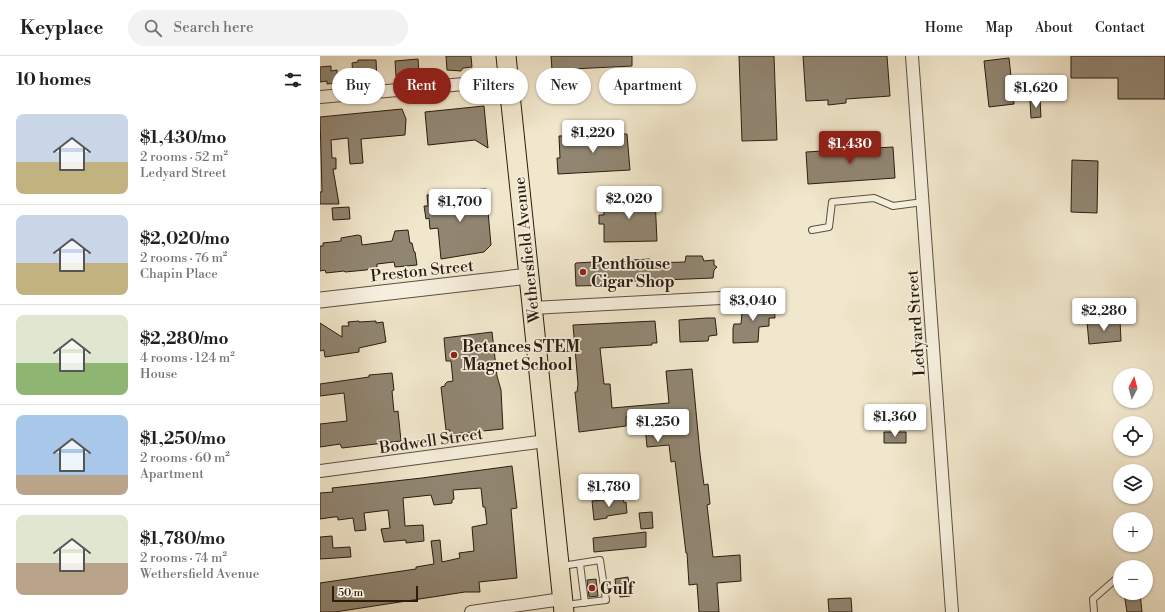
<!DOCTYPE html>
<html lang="en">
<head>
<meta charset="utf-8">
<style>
  :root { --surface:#fff; --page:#f2f2f2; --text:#202124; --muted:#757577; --line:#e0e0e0; --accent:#8f2418 }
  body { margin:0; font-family:"Libre Bodoni",serif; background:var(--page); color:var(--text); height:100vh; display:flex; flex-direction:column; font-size:15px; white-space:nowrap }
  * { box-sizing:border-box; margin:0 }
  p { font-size:13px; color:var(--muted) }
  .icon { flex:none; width:22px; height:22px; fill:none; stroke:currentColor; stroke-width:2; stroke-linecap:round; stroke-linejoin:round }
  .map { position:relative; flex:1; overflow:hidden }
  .drawer { display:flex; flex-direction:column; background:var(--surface); width:320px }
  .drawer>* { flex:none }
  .banner { position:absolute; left:12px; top:12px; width:380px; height:36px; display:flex; gap:8px }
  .needle { width:26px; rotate:6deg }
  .buttons { position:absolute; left:793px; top:312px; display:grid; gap:8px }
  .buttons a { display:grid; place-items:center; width:40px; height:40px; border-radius:50%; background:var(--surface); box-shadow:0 1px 3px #0004; font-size:20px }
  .scale { position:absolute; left:12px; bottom:10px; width:86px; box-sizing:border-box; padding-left:4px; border:2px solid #291d10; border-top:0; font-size:11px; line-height:14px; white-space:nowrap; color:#291d10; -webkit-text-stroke:3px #f6efde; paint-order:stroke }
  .price { position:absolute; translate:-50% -34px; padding:0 9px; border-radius:4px; background:#fff; color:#222; font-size:13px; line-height:26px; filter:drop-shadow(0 1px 2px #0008) }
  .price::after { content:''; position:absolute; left:50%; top:24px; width:12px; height:9px; margin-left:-6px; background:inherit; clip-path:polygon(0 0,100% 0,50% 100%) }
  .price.selected { background:var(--accent); color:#fff }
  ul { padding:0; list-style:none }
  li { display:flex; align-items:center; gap:12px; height:100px; padding:0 16px }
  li+li { border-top:1px solid var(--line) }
  li span { display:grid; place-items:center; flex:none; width:112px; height:80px; border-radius:8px; color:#555 }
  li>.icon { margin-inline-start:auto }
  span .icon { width:48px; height:48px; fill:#fffc; stroke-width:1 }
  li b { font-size:17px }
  h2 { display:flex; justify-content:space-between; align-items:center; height:48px; padding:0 16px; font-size:17px }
  .tag { padding:0 14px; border-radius:18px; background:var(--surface); box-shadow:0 1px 3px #0004; font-size:14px; line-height:36px }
  .tag.selected { background:var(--accent); color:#fff }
  header { display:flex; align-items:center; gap:24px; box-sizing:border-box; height:56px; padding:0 20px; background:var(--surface); border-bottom:1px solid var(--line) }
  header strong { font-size:19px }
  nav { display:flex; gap:22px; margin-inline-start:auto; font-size:14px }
  .search { width:280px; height:36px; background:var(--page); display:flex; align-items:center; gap:10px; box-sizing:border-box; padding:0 14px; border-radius:22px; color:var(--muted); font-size:15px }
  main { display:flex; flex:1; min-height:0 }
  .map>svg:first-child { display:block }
  .building { fill:#918672; stroke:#291d10 }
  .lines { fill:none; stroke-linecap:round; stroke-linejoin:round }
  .service-casing { stroke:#5b503f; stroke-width:8 }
  .minor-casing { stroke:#5b503f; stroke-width:14 }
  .tertiary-casing { stroke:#5b503f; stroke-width:17 }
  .primary-casing { stroke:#291d10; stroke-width:21 }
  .service { stroke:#f6efde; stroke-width:6 }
  .minor { stroke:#f6efde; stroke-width:12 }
  .tertiary { stroke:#f6efde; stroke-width:15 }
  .primary { stroke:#f1e7cc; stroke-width:19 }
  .poi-dot { fill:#8f2418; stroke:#f6efde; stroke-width:1.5 }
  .labels { text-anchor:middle; stroke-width:3.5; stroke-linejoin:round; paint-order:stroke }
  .street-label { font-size:16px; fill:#291d10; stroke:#f6efde }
  .poi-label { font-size:16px; font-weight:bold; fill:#291d10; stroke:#f6efde; text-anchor:start }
</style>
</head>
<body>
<header>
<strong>Keyplace</strong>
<div class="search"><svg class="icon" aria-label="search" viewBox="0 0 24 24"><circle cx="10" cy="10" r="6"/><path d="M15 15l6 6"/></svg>Search here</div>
<nav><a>Home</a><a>Map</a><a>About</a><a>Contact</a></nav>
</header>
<main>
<section class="drawer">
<h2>10 homes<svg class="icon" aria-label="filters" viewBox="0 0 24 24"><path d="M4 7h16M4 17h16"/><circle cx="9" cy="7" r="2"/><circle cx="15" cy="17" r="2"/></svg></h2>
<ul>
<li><span style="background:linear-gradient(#c9d6e8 60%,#c2b280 0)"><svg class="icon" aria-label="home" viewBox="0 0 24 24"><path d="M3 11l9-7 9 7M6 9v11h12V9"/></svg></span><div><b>$1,430/mo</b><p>2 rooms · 52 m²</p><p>Ledyard Street</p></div></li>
<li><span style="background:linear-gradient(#c9d6e8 60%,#c2b280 0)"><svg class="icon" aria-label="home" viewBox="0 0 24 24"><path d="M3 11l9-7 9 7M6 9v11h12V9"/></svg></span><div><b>$2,020/mo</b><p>2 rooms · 76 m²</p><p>Chapin Place</p></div></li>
<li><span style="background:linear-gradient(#dfe7d0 60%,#8fb573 0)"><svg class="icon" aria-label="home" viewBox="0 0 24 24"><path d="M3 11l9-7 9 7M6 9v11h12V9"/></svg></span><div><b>$2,280/mo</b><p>4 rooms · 124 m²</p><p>House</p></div></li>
<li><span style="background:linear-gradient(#a9c7e8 75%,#b9a48a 0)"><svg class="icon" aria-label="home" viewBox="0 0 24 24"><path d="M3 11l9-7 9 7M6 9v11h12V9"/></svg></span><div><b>$1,250/mo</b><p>2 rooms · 60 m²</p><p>Apartment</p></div></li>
<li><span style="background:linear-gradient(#dfe7d0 60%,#b9a48a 0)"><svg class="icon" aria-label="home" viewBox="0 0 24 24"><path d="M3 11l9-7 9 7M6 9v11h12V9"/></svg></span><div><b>$1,780/mo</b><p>2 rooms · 74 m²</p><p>Wethersfield Avenue</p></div></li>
</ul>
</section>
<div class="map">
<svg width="845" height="556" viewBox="0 0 845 556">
  <rect width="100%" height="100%" fill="#f1e7cc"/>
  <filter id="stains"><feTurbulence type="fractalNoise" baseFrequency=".005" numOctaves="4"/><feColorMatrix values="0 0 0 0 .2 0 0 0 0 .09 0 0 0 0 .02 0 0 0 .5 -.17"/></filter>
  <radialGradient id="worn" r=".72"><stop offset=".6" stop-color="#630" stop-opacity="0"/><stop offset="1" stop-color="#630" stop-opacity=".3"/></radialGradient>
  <path class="building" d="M126,0H151L152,11L143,12L141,15L127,14Z
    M231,0H312V10L232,14Z
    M419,0H454L457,84L422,85Z
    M483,0H567L570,40L526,43V47L508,49V44L486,45Z
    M751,0H845V43H798V22H751Z
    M689,2L694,48L669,51L664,5Z
    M98,3L99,18L76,20L75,5Z
    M38,4H56L57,23L40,24L39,18L33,19L32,7L38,6Z
    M11,10V15L17,14V27L7,28V25L0,26V11Z
    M720,44L721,61L711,62L710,45Z
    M164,50L168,92L155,84L108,89L105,56Z
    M82,53L86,63L85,79L41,83L43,107L30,108L28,82L11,84L12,102H16V113H13L19,148H0V136H2L0,61Z
    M307,78L310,114L238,118L237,102H240L239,80Z
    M573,91L575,122L488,128L486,96Z
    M752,104L778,105L777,157L751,156Z
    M166,133L171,189L164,196L121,203L118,172L110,173L109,162L106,163L104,150H108L107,139L121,138V141L151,138V134Z
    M335,142L337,185L284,186V168H279V159H284L283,143Z
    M29,151L30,163L13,164L12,152Z
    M88,174L90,187H92L94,196H95L97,209L75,211L74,206L57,208V211L46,214L25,216L24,215L6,217L5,214L0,215V190H3V187L21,185V182L38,179L41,180L42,189L72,185L75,175Z
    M366,200H382L384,205L394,204V209L397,211L394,214L393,222L293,226V229L256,230L255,208L256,207L291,205L292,209L313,208V204L330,203L331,207L365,206Z
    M446,243L450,248H454L455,262H449V270L439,271L438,286L413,287V272L414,268H421L422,257H430V249L433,246L444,245Z
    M387,262H395L397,279L389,280L388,285L360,286L359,264Z
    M800,264L801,285L769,288L767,266Z
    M39,265V266L56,265V267L63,266L66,286L39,292V296L5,301L4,294L0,295V267L22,281V270H29L28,266Z
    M335,265L337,287H332V289L280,292L284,328H290L292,352L349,347L346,315L372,313L380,398L384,429L388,428L390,448L387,449L393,501L420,499L421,525L397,527L399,556H379L377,528L369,529L367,497H366L355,405L351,406L349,389L327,391L324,360L306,361V370L259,376L255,336H257L258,328L253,269Z
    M172,276L177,320L181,334L183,373L133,378L130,376V374H126L121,331L125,330V328L127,326L133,325L131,305H126L124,282Z
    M72,317L74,334L72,335L74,356L78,355L81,385L22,392L20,388L0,391V368L27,365L24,337L0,340V328L49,321V319Z
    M564,376H586V387H564Z
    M192,410L197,452L191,453L197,522L159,526L160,536H145L15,556H0V527L96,513V511L114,508L111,485L120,484L122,506L140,502L139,497L154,495L152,471L167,468L165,451H163L161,432L133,434L134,443L132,444V447L114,449L111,439L83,442L85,470L103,469L104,485L86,487V484L64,486L61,473L70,472L68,454L44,457L46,474L35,475L33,462L18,464V461H14L0,463V437L13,436L12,432L102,422Z
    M303,442L304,447L306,446L307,457L287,460V462L274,464L272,445Z
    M332,456L333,472L321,473L319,457Z
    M326,476V491L274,496L273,482Z
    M12,480L13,492L30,491L31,501L0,503V481Z
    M308,521L310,540L300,541L299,533H296L295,523Z
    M276,523L278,540L269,541L267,524Z
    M804,537H820L822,556H807Z
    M531,542L532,556H509L508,543Z"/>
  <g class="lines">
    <defs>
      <path id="service" d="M492,174L509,171L512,146L554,142L573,150L603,146
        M260,508L265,547
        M242,510L280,504L286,544L245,549
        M774,556L773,543L796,523"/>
      <path id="minor" d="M592,0L632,556
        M0,41L188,24
        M212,252L401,242
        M0,415L226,385
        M151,556L242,543"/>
      <path id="tertiary" d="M0,244L209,220"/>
      <path id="primary" d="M186,0L244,556"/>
    </defs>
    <use href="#service" class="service-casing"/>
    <use href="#minor" class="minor-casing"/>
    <use href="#tertiary" class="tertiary-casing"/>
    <use href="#primary" class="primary-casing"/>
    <use href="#service" class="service"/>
    <use href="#minor" class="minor"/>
    <use href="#tertiary" class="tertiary"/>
    <use href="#primary" class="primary"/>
  </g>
  <g class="poi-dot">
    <circle cx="263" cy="216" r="4"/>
    <circle cx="134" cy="299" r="4"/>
    <circle cx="272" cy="532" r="4"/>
  </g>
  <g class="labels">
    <g class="street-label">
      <text transform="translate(206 194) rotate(-96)" y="6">Wethersfield Avenue</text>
      <text transform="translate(102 214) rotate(-6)" y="6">Preston Street</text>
      <text transform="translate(595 267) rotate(-94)" y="6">Ledyard Street</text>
      <text transform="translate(111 384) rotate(-8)" y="6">Bodwell Street</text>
    </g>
    <g class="poi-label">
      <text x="271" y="213">Penthouse<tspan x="271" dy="18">Cigar Shop</tspan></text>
      <text x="142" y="296">Betances STEM<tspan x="142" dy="18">Magnet School</tspan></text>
      <text x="280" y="538">Gulf</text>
    </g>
  </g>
  <rect width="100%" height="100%" filter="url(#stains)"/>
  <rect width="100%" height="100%" fill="url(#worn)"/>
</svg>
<div class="buttons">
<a><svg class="needle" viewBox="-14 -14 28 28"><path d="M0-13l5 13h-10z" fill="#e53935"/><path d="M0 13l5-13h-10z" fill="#757577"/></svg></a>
<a><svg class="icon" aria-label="locate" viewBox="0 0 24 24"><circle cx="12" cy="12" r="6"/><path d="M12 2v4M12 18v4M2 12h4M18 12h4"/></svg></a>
<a><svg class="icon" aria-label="layers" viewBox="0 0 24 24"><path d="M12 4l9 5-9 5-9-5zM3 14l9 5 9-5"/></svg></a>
<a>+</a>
<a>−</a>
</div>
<div class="scale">50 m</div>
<b class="price" style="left:716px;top:53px">$1,620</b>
<b class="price" style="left:273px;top:98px">$1,220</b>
<b class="price selected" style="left:530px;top:109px">$1,430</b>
<b class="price" style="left:309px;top:164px">$2,020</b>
<b class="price" style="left:140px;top:167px">$1,700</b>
<b class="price" style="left:433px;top:266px">$3,040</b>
<b class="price" style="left:784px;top:276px">$2,280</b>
<b class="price" style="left:575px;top:382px">$1,360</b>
<b class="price" style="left:338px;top:387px">$1,250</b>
<b class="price" style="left:289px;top:452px">$1,780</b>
<div class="banner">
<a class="tag">Buy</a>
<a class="tag selected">Rent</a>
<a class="tag">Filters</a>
<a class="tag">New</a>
<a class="tag">Apartment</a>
</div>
</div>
</main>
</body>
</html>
